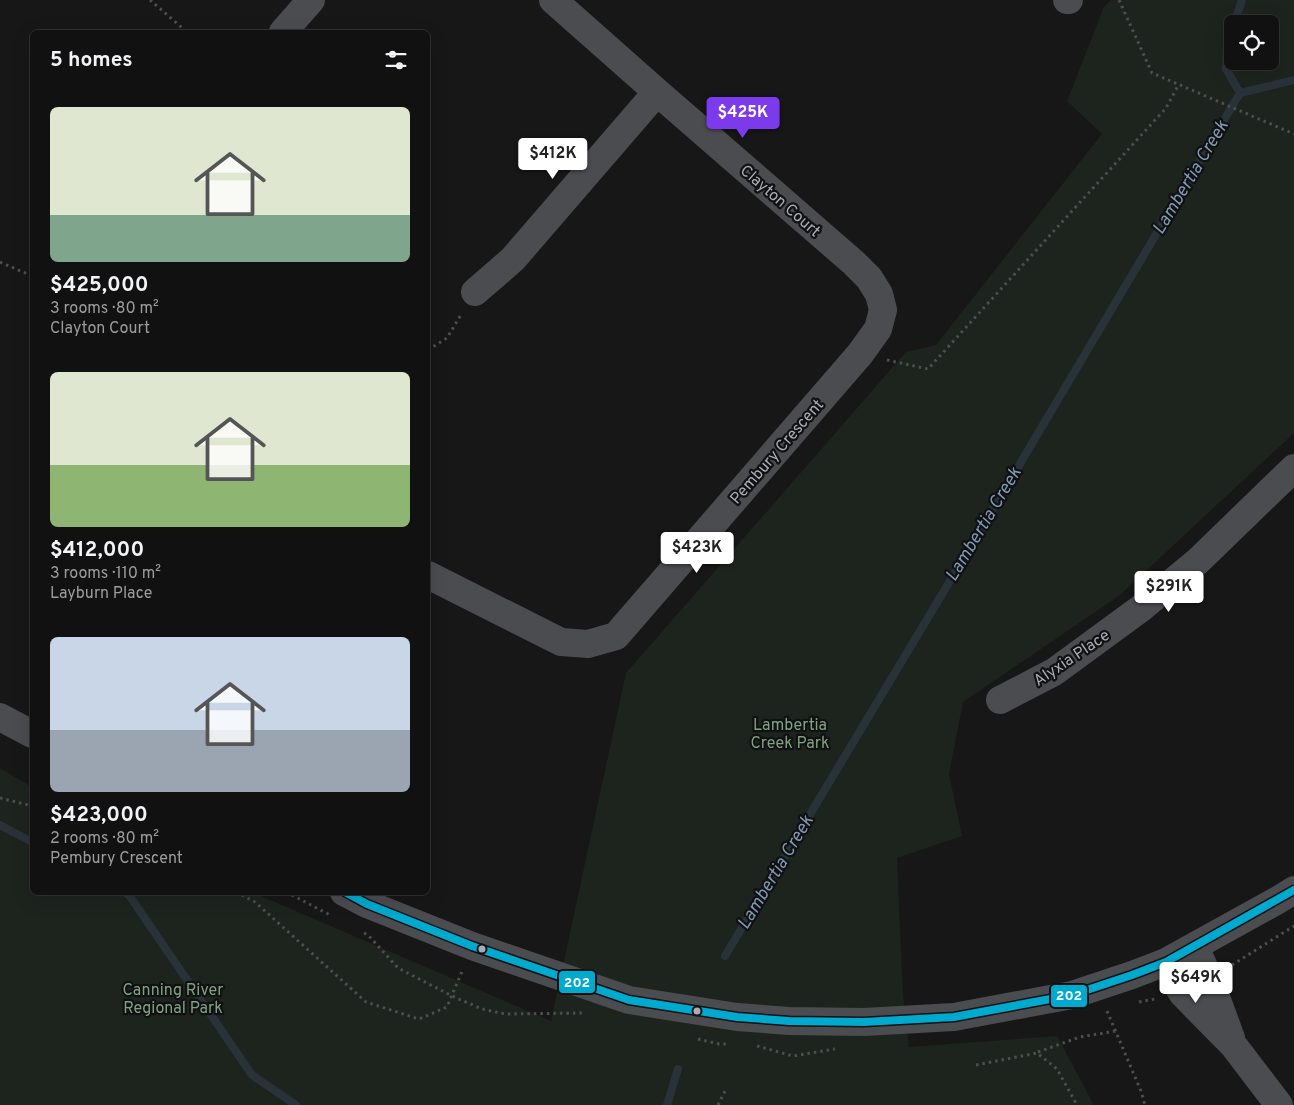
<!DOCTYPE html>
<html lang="en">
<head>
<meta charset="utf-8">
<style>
  :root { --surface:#111; --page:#1a1a1a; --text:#f1f3f6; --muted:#9c9d9f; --line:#303131; --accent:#7c3aed }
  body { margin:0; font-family:Overpass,sans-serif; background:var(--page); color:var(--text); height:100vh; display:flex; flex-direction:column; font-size:19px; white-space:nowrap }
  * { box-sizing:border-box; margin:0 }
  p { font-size:16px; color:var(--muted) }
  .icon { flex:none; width:28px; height:28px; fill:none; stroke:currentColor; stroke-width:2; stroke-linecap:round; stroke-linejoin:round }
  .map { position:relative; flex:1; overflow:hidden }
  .sheet { position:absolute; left:30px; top:30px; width:400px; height:865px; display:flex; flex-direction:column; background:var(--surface); border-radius:8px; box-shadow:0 5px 20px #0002,0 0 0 1px var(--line) }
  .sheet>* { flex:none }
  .fabs { position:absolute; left:1224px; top:15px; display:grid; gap:10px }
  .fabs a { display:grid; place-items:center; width:55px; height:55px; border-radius:8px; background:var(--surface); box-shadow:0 5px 20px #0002,0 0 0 1px var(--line); font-size:25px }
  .price { position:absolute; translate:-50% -42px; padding:0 11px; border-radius:5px; background:#fff; color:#222; font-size:16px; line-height:32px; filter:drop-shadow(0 1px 2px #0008) }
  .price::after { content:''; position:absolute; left:50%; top:30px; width:15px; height:11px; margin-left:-8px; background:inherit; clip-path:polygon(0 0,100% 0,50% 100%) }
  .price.active { background:var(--accent); color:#fff }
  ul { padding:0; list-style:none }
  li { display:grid; align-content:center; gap:10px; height:265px; padding:0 20px }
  li span { display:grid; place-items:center; height:155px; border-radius:8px; color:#555 }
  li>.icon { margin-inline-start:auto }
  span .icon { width:90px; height:90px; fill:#fffc; stroke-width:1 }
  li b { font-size:21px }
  h2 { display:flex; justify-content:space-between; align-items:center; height:60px; padding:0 20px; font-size:21px }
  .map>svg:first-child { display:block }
  .green { fill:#1d241e; fill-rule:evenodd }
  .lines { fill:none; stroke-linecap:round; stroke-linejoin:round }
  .stream { stroke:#2a3239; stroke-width:8 }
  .path { stroke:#4d4e52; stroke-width:3; stroke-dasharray:2.5 4; stroke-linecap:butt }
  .minor { stroke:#4b4c50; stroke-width:28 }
  .bus-1-casing { stroke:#111113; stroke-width:11 }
  .bus-1 { stroke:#00a9ce; stroke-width:8 }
  .bus-dot { fill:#a8adb8; stroke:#111113; stroke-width:2 }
  .labels { text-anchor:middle; stroke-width:4.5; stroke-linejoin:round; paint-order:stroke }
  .street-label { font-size:16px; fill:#a8adb8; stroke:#111113 }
  .park-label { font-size:16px; fill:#7fa381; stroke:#111113 }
  .water-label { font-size:18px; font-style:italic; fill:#7f9bb3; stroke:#111113 }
  .line-badge { stroke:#111113; stroke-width:2 }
  .badge-label { font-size:14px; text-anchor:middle; font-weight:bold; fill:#fff }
</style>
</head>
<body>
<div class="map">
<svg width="1294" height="1105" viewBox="0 0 1294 1105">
  <rect width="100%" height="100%" fill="#171717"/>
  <path class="green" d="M1111,0H1294V433L1120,595L963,702L949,774L962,836L897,858L903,996L909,1047L1057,1036L1094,1105H0V768L32,787V892L254,893L551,1021L626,673L906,352L936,345L1102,134L1067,101L1104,7ZM1232,24H1270V61H1232Z"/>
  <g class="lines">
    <path class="stream" d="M1234,24L1242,0
      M1232,29L1227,45L1226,69L1240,93
      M1240,93L1294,80
      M0,825L32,842
      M124,892L129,895L252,1075L296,1105
      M725,956L980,531L1240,93
      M667,1105L678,1069"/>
    <path class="path" d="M150,0L187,32
      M1119,0L1152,73L1294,134
      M0,262L32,276
      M428,350L447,338L462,313
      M887,360L928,369L1166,108L1179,84
      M0,798L32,806
      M236,892L255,902L366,1002L419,1019L447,1007L463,969
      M286,892L330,915
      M364,933L368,935L398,968L452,996L482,1009L505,1014L583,1013
      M1232,965L1294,926
      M1139,1002L1155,999
      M1107,1011L1141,1091L1145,1105
      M698,1039L719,1044H729
      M757,1046L793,1056L835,1049
      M1038,1052L1080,1037L1116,1031
      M976,1065L1037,1053L1057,1069L1077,1105
      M718,1105L725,1091"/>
    <path class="minor" d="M1067,0H1069
      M283,32L311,0
      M475,292L513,259L657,92
      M428,575L561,642L588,644L616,636L860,354L878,329L883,310L879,294L869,278L854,263L657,92L553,0
      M1000,700L1054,672L1140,609L1198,561L1294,468
      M0,717L32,734
      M344,892L367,904L472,946L629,1000L737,1017L789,1021L864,1022L954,1017L1072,995L1132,975L1166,962L1278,900L1294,890
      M1195,947L1209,978L1231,1038
      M1166,962L1177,985L1183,994L1234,1046L1279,1105"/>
    <defs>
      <path id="bus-1" d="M345,892L367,904L472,946L629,1000L737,1017L789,1021L864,1022L954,1017L1072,995L1132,975L1166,962L1294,890"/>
    </defs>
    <use href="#bus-1" class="bus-1-casing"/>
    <use href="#bus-1" class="bus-1"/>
  </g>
  <g class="bus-dot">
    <circle cx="482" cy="949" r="4.5"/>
    <circle cx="697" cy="1011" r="4.5"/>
  </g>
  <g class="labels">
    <g class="street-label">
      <text transform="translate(781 200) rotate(41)" y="6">Clayton Court</text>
      <text transform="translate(776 451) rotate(-49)" y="6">Pembury Crescent</text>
      <text transform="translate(1071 657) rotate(-34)" y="6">Alyxia Place</text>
    </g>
    <g class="park-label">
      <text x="790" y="730">Lambertia<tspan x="790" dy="18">Creek Park</tspan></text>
      <text x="173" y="995">Canning River<tspan x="173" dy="18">Regional Park</tspan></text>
    </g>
    <g class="water-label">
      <text transform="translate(1190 177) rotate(-59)" y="6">Lambertia Creek</text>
      <text transform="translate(983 524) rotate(-59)" y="6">Lambertia Creek</text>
      <text transform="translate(775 872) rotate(-59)" y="6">Lambertia Creek</text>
    </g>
  </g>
  <g class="line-badge">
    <rect x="558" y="970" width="38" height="24" rx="5" fill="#00a9ce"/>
    <rect x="1050" y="984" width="38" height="24" rx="5" fill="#00a9ce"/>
  </g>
  <g class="badge-label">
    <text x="577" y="987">202</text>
    <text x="1069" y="1000">202</text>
  </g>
</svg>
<div class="fabs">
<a><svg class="icon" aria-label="locate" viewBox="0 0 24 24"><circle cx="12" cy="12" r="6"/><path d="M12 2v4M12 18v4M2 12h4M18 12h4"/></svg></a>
</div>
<b class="price active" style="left:743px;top:139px">$425K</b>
<b class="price" style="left:553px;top:180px">$412K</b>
<b class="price" style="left:697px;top:574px">$423K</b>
<b class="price" style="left:1169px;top:613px">$291K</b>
<b class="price" style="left:1196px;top:1004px">$649K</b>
<section class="sheet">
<h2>5 homes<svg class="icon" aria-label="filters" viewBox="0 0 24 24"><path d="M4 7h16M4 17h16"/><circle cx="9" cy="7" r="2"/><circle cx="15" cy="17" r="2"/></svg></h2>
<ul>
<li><span style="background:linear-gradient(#dfe7d0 70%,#7fa58c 0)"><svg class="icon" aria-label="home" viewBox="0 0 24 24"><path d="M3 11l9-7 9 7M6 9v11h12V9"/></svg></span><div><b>$425,000</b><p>3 rooms · 80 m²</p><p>Clayton Court</p></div></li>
<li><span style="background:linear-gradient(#dfe7d0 60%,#8fb573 0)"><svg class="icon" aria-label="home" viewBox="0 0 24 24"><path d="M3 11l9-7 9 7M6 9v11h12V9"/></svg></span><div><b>$412,000</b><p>3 rooms · 110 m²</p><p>Layburn Place</p></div></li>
<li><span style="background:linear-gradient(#c9d6e8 60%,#9aa5b1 0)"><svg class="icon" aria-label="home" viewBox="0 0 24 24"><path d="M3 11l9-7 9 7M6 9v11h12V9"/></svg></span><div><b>$423,000</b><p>2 rooms · 80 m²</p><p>Pembury Crescent</p></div></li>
</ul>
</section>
</div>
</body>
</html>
